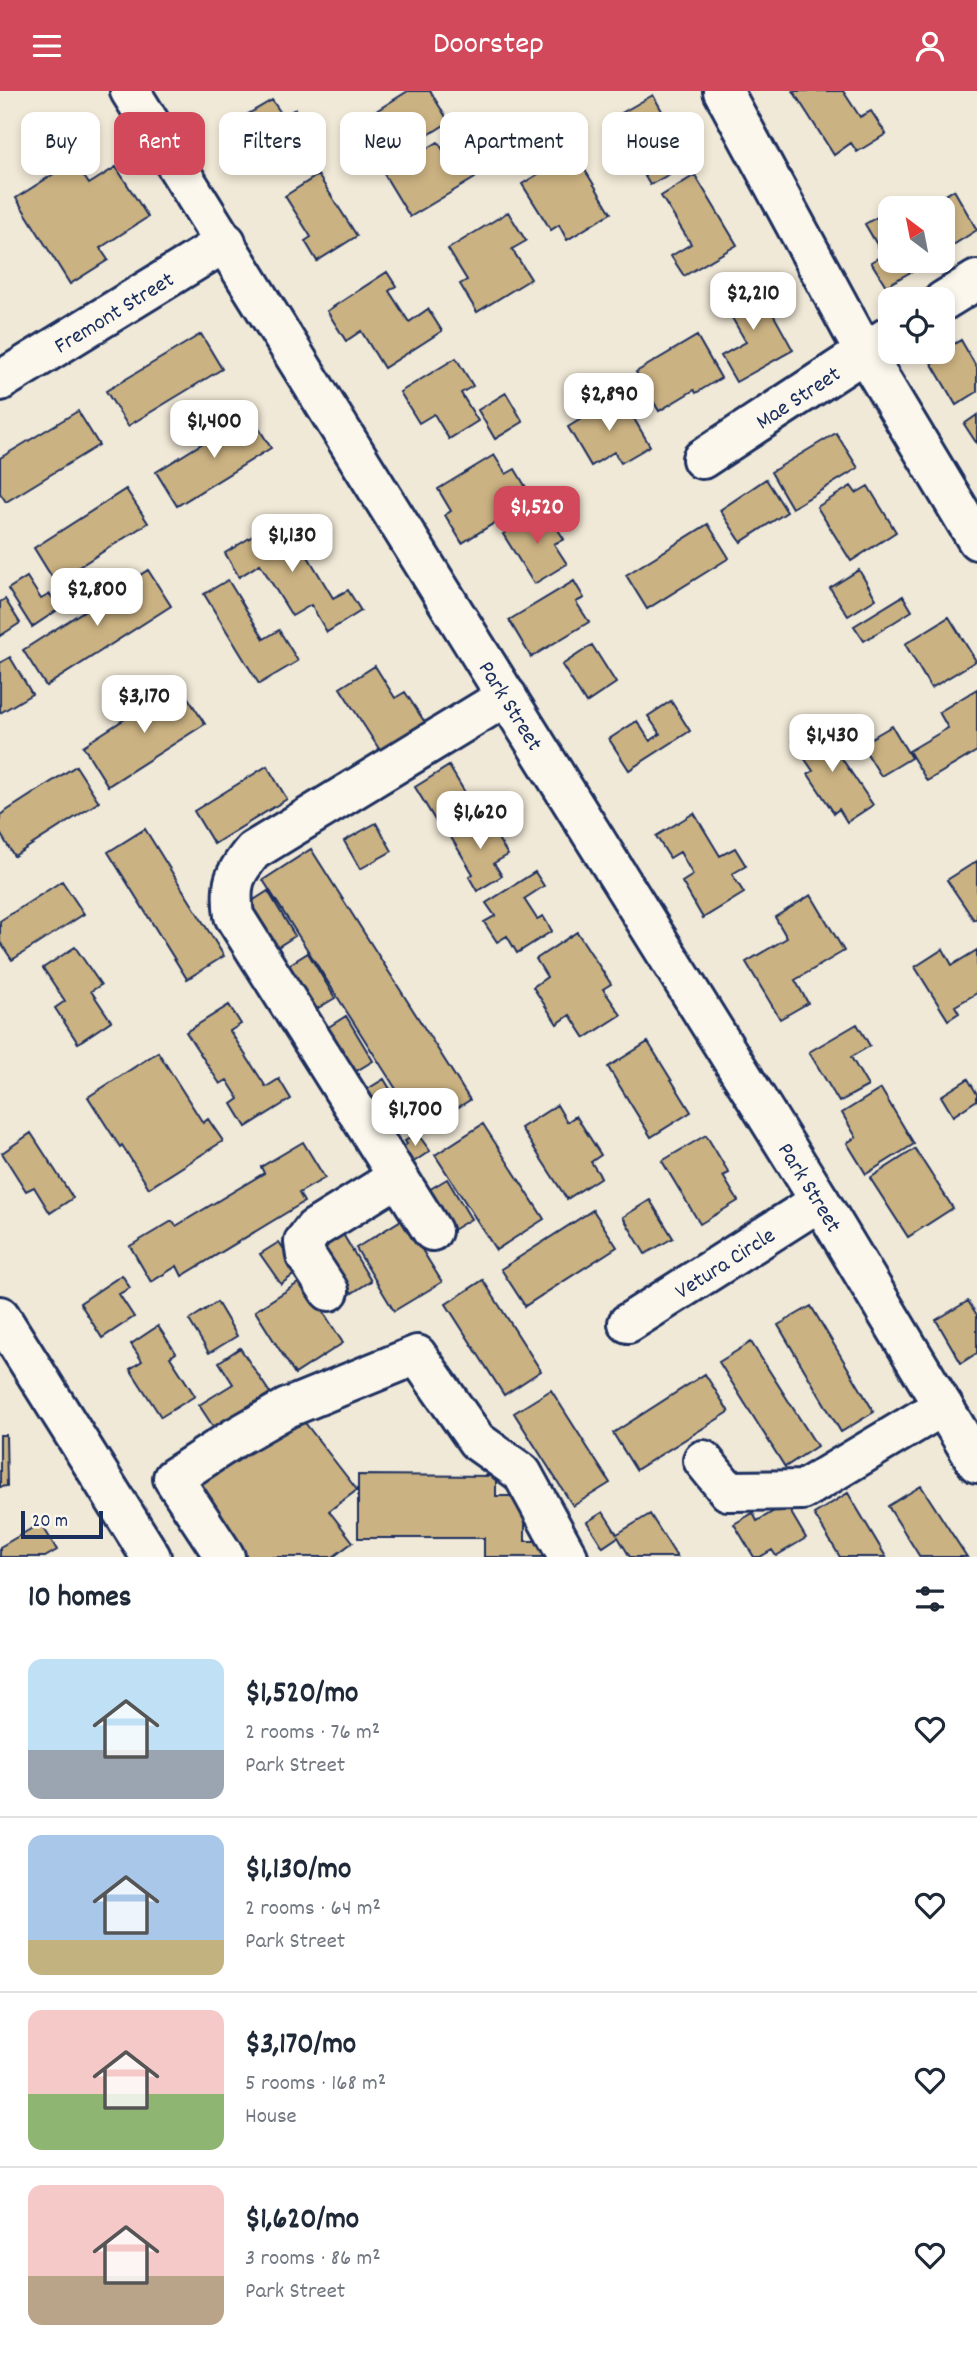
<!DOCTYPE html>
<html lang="en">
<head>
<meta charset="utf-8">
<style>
  :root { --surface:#fff; --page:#f2f2f3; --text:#1f2937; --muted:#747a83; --line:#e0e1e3; --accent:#d1495b }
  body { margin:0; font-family:Dekko,sans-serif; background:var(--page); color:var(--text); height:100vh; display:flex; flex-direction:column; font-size:26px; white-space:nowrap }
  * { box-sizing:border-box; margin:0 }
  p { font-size:23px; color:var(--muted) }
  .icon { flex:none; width:38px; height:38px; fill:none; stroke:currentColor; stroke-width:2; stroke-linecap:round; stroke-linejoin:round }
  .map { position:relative; height:1466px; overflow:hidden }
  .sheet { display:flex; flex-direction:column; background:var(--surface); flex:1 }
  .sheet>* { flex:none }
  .guide { position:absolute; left:21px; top:21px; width:936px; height:63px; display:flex; gap:14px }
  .needle { width:46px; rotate:328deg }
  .tools { position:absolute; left:878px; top:105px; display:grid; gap:14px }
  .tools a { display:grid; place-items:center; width:77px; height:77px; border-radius:14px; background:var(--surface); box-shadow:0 4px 10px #0003; font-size:35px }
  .scale { position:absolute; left:21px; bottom:18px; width:82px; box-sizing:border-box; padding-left:7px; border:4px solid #1b2f5e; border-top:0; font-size:19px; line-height:24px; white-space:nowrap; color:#1b2f5e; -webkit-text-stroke:5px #fbf7ec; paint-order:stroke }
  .price { position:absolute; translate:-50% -60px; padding:0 16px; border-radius:14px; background:#fff; color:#222; font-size:23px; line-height:46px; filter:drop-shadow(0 2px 4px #0008) }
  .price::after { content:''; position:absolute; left:50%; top:42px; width:21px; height:16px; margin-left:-10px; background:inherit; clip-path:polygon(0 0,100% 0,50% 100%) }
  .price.current { background:var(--accent); color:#fff }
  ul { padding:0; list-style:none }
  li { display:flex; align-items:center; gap:21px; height:175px; padding:0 28px }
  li+li { border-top:2px solid var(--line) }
  li span { display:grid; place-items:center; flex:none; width:196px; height:140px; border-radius:14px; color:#555 }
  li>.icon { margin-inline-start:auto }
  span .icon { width:84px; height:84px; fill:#fffc; stroke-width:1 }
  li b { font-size:30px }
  h2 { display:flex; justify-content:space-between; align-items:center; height:84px; padding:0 28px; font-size:30px }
  .tag { padding:0 24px; border-radius:14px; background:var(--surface); box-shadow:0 4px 10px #0003; font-size:24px; line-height:63px }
  .tag.current { background:var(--accent); color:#fff }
  header { display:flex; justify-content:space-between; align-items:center; height:91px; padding:0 28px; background:var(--accent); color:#fff; font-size:32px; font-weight:600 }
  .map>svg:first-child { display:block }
  .building { fill:#cbb282; stroke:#1b2f5e; stroke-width:2 }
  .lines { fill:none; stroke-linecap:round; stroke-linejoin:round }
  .minor-casing { stroke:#1b2f5e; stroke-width:44 }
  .minor { stroke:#fbf7ec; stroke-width:38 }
  .labels { text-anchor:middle; stroke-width:6; stroke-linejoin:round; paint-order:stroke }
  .street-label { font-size:23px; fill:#1b2f5e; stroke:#fbf7ec }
</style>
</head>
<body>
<header><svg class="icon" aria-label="menu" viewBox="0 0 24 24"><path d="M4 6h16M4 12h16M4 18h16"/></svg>Doorstep<svg class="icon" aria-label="person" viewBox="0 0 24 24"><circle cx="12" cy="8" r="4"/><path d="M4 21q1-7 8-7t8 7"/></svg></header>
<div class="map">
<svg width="977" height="1466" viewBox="0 0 977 1466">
  <rect width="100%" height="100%" fill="#f1e9d7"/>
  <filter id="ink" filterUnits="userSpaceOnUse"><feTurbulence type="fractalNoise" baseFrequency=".0143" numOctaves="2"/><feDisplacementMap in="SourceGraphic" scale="14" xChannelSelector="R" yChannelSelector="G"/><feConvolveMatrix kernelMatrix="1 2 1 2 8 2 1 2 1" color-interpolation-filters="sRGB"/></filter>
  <g filter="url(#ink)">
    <path class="building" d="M408,0H430L449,31L387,70L372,45L378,41L368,25Z
      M793,0H843L860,26L871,20L886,43L857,61L851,52L834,64Z
      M653,4L691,71L650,94L611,28Z
      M272,9L283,25L295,18L305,34L264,60L243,26Z
      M438,51L454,76L464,70L475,87L410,126L384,83Z
      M574,61L611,122L567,149L559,134L551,139L522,93Z
      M74,70L89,93L116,76L148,126L100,157L108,169L70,193L16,107Z
      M318,84L357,145L317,170L305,150L311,146L285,105Z
      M695,84L737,154L684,185L671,165L691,153L661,105Z
      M954,99L977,139L945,159L943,155V117H924Z
      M891,118V170H930L886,195L871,171L883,164L865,133Z
      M508,121L526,150L512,158L531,188L477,221L460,193L467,189L448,158Z
      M387,181L396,195L389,200L409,231L428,218L442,240L384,277L361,240L346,250L327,220Z
      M753,187L793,259L736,291L721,265L746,251L720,206Z
      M201,243L222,278L128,335L106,300Z
      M697,245L721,287L696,302L694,299L659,320L636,281Z
      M961,249L977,277V301L956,314L929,268Z
      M456,267L473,295L461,302L478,330L449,348L434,323L419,332L400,301Z
      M506,302L523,331L495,348L478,319Z
      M620,304L650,355L621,372L614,361L591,375L568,336Z
      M78,320L99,354L6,411L0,402V367Z
      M250,323L271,357L177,415L156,381Z
      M977,324V353L964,333Z
      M836,342L858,377L792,417L771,381Z
      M494,364L506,383L515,378L533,408L462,452L445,424L451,420L438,398Z
      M766,388L787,421L741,451L720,419Z
      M851,395L856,402L868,395L896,441L851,470L817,416Z
      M126,398L148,432L55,491L34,457Z
      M544,417L564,448L554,453L567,473L534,493L503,443Z
      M284,426L333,507L348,499L361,520L327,541L311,514L292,525L260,473L239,486L225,462Z
      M708,433L729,467L647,518L626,484Z
      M148,479L171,515L46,595L23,559Z
      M859,479L876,508L848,525L830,497Z
      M27,486L41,508L50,503L59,518L32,536L8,498Z
      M228,489L264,548L279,539L298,570L259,593L204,503Z
      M574,490L584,507L576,511L589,531L531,566L509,529Z
      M903,505L912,520L864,550L854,535Z
      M5,508L20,532L0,545V511Z
      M949,526L976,570L931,597L905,553Z
      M592,554L616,592L586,612L562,574Z
      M10,566L32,603L0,622V572Z
      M375,575L395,607L405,601L426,633L381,661L340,597Z
      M179,593L205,633L108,695L83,655Z
      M977,598V660L927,690L909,660L948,637L939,621Z
      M671,610L690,640L629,679L609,648L637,630L650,650L660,643L648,625Z
      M818,632L873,714L847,731L839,718L834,722L808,683L813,680L792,649Z
      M892,635L911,667L881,685L861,653Z
      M76,675L99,711L14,765L0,742V724Z
      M267,675L287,708L214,753L194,720Z
      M449,675L472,713L438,734L415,696Z
      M694,722L720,765L735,757L746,775L732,783L744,802L703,827L682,791L693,784L680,761L670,767L656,745Z
      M483,723L508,764L494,772L502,785L477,800L469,786L473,783L449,743Z
      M376,732L392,760L360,778L344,750Z
      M145,738L224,865L187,888L108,761Z
      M311,758L470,1009L422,1039L263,789Z
      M977,770V827L974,829L947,789Z
      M535,781L544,795L524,808L537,828L543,825L552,840L517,862L507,845L497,851L484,831L495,825L486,812Z
      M62,790L84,823L12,869L0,851V830Z
      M268,800L295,845L276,857L249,812Z
      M811,804L844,860L795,889L808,912L780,928L746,871L787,847L775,826Z
      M577,841L611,893L603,898L621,924L585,947L570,924L557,933L533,896L547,886L536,868Z
      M75,856L101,894L91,900L111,930L78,952L55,917L65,910L43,877Z
      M943,858L952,874L977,859V902L955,915L959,922L948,929L915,876Z
      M308,862L335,907L315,919L287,875Z
      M229,914L241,933L230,940L266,996L279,988L291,1008L246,1036L232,1013L239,1008L227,989L220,993L186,941Z
      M346,925L373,970L353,982L327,937Z
      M857,933L870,955L851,966L868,995L839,1011L809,961Z
      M648,951L691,1021L651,1046L608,976Z
      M158,961L203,1032L208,1028L223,1050L149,1097L122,1054L120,1056L88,1006Z
      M384,988L411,1033L393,1044L366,999Z
      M968,988L977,1003V1009L953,1025L941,1005Z
      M881,998L914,1053L866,1083L847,1052L856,1046L842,1022Z
      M557,1014L567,1031L576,1025L601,1064L591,1071L601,1086L567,1108L521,1037Z
      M483,1033L544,1128L496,1159L435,1064Z
      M31,1042L73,1107L50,1122L34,1096L26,1100L2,1062Z
      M417,1042L430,1060L412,1072L401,1057L407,1053L405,1050Z
      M706,1044L729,1082L723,1085L738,1110L700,1133L662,1070Z
      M303,1051L325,1087L299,1102L304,1111L182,1185L177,1175L151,1191L130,1155L172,1130L176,1135L264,1082L261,1076Z
      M915,1058L953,1117L908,1146L870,1087Z
      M447,1088L471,1128L451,1140L427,1100Z
      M650,1109L673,1147L645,1163L623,1126Z
      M593,1119L617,1156L525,1215L501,1178Z
      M403,1128L442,1191L394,1220L356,1157Z
      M341,1140L371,1190L352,1202L321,1153Z
      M279,1151L299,1180L281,1193L260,1163Z
      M122,1184L130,1197L119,1203L134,1226L102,1247L80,1212Z
      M303,1189L343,1252L295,1283L255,1220Z
      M483,1189L541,1280L504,1304L446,1213Z
      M968,1210L977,1224V1262L961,1272L936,1229Z
      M217,1211L237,1245L209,1262L189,1229Z
      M811,1215L874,1321L841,1341L778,1234Z
      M158,1235L176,1262L170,1266L195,1305L161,1326L130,1278L142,1270L131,1253Z
      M751,1251L817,1355L785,1376L719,1271Z
      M240,1257L270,1302L214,1337L199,1314L233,1293L219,1271Z
      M705,1283L729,1321L636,1379L613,1342Z
      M551,1299L610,1392L573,1415L514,1322Z
      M299,1324L357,1399L329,1420L353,1451L333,1466H240L190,1401L267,1342Z
      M0,1344H6L7,1395L0,1396Z
      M358,1384L496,1385V1405H525V1450H555V1466H484V1447H358Z
      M921,1395L967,1466H920L888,1415Z
      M848,1402L886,1466H840L814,1423Z
      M786,1413L806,1447L776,1465L772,1459L760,1466H754L734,1433L753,1422L757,1430Z
      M603,1421L617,1443L650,1423L677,1466H630L618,1446L603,1456L587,1431Z
      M41,1432L57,1459L45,1466H0V1456Z"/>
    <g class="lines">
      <defs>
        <g id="minor">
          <path id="s1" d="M130,0L820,1110L977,1372"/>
          <path d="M723,0L864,261L977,449"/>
          <path d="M943,210L977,189"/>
          <path id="s2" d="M0,290L226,151"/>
          <path id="s3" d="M702,368L891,244"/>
          <path d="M432,1140L234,825C230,793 233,784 253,760L507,605"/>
          <path d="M329,1200L306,1165L304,1151L314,1138L398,1086"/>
          <path d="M0,1225L151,1466"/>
          <path id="s4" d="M628,1232L820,1110"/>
          <path d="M703,1369L728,1400L803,1399L943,1315"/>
          <path d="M225,1466L173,1387L236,1346L287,1317L417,1264L477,1350L522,1382L568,1466"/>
        </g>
      </defs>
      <use href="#minor" class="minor-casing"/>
      <use href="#minor" class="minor"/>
    </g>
  </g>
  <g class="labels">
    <g class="street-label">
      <text dy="8" stroke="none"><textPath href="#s2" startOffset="133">Fremont Street</textPath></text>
      <text dy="8" stroke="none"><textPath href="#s3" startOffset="114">Mae Street</textPath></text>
      <text dy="8" stroke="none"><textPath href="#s1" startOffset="723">Park Street</textPath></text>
      <text dy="8" stroke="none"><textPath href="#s1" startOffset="1290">Park Street</textPath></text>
      <text dy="8" stroke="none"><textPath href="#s4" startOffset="114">Vetura Circle</textPath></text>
    </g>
  </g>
</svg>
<div class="tools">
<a><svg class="needle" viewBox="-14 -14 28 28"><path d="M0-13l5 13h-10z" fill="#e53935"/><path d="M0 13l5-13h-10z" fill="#747a83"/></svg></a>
<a><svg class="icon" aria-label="locate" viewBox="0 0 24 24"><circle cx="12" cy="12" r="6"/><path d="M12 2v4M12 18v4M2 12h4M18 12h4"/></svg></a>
</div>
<div class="scale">20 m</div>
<b class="price" style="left:753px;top:241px">$2,210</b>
<b class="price" style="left:609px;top:342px">$2,890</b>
<b class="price" style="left:214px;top:369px">$1,400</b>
<b class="price current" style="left:537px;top:455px">$1,520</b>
<b class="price" style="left:292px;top:483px">$1,130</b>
<b class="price" style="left:97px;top:537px">$2,800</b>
<b class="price" style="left:144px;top:644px">$3,170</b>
<b class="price" style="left:832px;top:683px">$1,430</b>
<b class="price" style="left:480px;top:760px">$1,620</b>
<b class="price" style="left:415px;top:1057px">$1,700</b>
<div class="guide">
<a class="tag">Buy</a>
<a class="tag current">Rent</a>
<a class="tag">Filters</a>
<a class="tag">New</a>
<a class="tag">Apartment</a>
<a class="tag">House</a>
</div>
</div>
<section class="sheet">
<h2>10 homes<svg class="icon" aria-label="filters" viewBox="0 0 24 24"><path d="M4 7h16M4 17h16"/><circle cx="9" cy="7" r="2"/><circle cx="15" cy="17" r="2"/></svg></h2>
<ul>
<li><span style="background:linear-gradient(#bfe0f5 65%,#9aa5b1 0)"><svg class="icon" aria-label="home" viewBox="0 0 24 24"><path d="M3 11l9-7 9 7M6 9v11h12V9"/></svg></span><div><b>$1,520/mo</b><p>2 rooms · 76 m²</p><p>Park Street</p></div><svg class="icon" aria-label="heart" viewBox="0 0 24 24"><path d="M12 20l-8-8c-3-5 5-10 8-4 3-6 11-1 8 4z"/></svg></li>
<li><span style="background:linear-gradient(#a9c7e8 75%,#c2b280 0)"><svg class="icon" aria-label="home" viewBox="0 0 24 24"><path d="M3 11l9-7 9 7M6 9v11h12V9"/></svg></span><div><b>$1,130/mo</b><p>2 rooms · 64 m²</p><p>Park Street</p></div><svg class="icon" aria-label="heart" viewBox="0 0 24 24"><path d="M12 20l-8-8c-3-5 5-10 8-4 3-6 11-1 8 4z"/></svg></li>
<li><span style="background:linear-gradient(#f6c9c9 60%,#8fb573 0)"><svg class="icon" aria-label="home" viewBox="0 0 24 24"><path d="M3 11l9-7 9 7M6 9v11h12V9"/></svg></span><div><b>$3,170/mo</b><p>5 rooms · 168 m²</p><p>House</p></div><svg class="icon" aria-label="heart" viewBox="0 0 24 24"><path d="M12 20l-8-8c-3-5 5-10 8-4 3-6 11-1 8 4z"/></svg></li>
<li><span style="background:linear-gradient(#f6c9c9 65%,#b9a48a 0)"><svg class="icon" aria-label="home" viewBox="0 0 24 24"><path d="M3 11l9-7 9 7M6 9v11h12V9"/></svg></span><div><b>$1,620/mo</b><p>3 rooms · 86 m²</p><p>Park Street</p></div><svg class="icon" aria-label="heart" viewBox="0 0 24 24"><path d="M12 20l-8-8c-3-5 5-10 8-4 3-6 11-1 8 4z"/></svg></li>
</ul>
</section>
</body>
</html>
